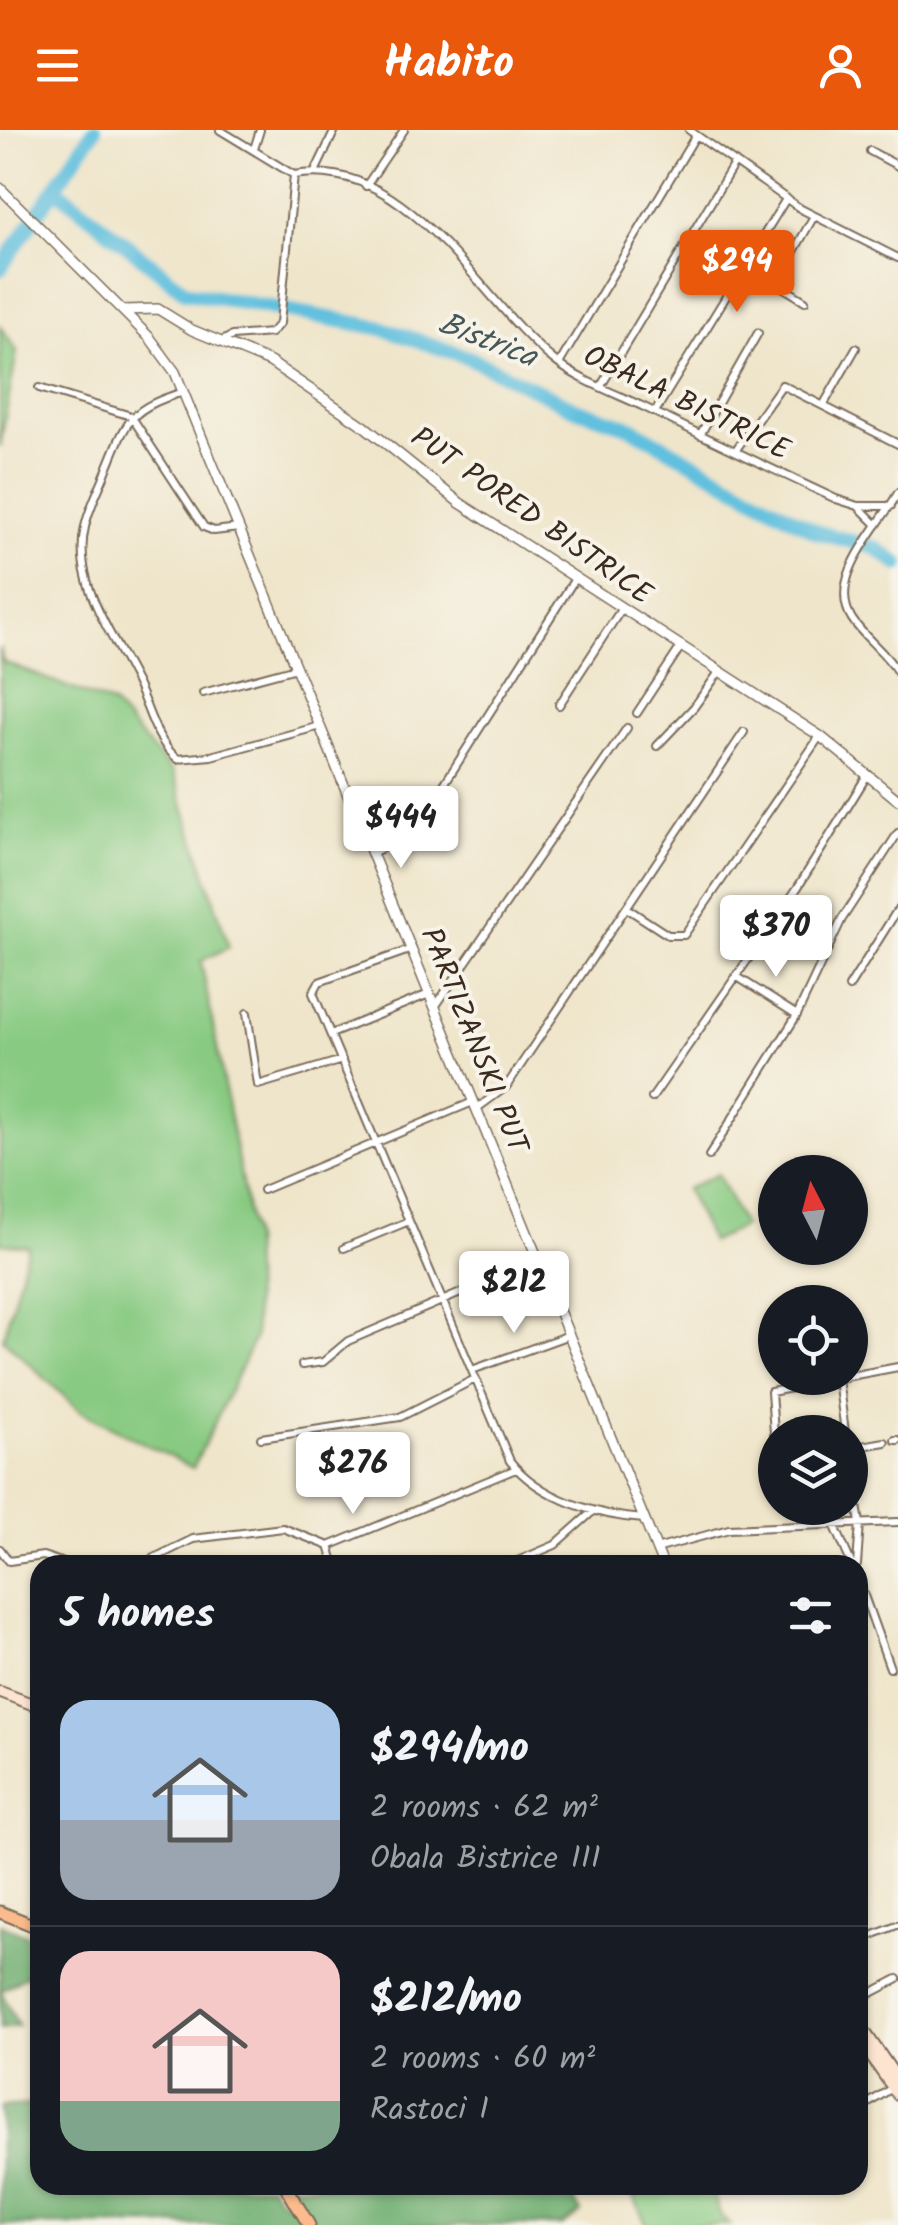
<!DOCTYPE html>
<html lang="en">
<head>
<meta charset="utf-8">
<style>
  :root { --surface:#171b24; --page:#20242c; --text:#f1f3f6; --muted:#9ea1a6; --line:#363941; --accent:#ea580c }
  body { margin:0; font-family:Kalam,sans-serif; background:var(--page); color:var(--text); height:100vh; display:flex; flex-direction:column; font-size:38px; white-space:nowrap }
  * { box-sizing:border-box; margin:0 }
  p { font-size:32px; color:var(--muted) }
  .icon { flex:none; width:55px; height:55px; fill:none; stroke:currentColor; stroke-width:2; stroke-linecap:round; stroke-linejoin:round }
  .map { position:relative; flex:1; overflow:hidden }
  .sheet { position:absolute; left:30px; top:1425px; width:838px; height:640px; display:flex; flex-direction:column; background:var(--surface); border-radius:30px; box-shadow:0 2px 8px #0004 }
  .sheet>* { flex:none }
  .needle { width:65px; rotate:354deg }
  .buttons { position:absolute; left:758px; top:1025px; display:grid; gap:20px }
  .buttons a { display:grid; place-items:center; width:110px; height:110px; border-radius:50%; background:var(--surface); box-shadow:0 2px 8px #0004; font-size:50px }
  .price { position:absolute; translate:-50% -85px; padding:0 22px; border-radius:10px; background:#fff; color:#222; font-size:32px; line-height:65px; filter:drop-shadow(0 2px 5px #0008) }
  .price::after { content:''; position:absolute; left:50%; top:60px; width:30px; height:22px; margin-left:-15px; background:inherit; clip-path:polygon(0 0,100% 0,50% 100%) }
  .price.active { background:var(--accent); color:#fff }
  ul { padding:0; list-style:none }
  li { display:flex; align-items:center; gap:30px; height:250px; padding:0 30px }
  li+li { border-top:2px solid var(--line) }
  li span { display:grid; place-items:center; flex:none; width:280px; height:200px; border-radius:30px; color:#555 }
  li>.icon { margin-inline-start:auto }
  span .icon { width:120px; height:120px; fill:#fffc; stroke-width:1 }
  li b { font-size:42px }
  h2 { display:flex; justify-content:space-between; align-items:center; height:120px; padding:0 30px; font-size:42px }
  header { display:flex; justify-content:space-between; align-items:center; height:130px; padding:0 30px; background:var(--accent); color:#fff; font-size:45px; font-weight:700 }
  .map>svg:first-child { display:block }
  .green { fill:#88ca82; stroke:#627a50; stroke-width:2.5 }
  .forest { fill:#6eae70; stroke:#546c47; stroke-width:2.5 }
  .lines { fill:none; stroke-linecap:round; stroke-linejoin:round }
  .river { stroke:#60c0de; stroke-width:15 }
  .pedestrian-casing { stroke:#7a6b5a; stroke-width:9 }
  .minor-casing { stroke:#7a6b5a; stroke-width:10 }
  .tertiary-casing { stroke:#7a6b5a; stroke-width:12 }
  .secondary-casing { stroke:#7a6b5a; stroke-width:14 }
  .primary-casing { stroke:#7a6b5a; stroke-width:15 }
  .pedestrian { stroke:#fff; stroke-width:5 }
  .minor { stroke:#fff; stroke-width:6 }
  .tertiary { stroke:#fff; stroke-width:9 }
  .secondary { stroke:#fde4d1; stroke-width:10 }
  .primary { stroke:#fbbb8d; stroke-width:11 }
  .labels { text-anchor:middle; stroke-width:8; stroke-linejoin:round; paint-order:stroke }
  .street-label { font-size:30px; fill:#3b2a1e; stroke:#f7f3e8 }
  .water-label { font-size:32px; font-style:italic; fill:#465758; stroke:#f7f3e8 }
</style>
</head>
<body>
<header><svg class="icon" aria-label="menu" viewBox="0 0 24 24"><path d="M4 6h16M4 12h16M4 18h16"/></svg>Habito<svg class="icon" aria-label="person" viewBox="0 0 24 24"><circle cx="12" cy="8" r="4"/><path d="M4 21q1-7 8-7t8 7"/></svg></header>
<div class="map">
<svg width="898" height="2095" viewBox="0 0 898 2095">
  <rect width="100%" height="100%" fill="#f7f3e8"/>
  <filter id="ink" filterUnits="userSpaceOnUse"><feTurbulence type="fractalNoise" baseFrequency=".01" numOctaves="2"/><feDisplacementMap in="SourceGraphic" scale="20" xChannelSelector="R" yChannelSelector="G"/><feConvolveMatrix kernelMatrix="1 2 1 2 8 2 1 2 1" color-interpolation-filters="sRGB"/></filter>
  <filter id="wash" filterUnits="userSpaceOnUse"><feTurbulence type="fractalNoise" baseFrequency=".0048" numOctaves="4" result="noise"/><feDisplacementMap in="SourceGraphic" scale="40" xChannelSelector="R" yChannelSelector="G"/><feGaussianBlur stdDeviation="2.25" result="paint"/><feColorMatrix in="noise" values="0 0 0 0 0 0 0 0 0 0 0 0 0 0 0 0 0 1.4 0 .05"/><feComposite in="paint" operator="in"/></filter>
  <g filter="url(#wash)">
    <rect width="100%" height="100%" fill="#efe5ca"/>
    <path class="green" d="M0,196L17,221L0,317Z
      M0,517L3,532L112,574L173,643L229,817L201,831L252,1107L255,1207L193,1338L80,1281L3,1209L28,1116L0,1113Z
      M718,1044L743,1096L711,1112L686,1059Z
      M628,2055H710L721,2087L730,2095H647Z"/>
    <path class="forest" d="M0,1794L40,1811V1837L1,1861L18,1896L0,1899Z
      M40,1974V2055H270L278,2067L298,2079L285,2055H566L581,2082L562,2095H0V1977Z"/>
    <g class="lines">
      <path class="river" d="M57,60L186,162L381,198L470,228L574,278L630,297L817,402L876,418L898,434
        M0,139L94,0"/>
    </g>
  </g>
  <g filter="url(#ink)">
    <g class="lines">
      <defs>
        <path id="pedestrian" d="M858,1811L898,1795"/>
        <path id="minor" d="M220,0L294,45
          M689,0L801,79L898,128
          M254,19L260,0
          M870,21L898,36
          M315,42L335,0
          M294,45C410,26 478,170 555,231C580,251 615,263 644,277C707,308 772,339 836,369L858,376H891
          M366,56L404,0
          M805,171L776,153L814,86
          M224,210L232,206L271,203L280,193L294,45
          M559,234L696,5
          M601,256L735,32
          M39,258L131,286L204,397L214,401L239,398
          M183,262C130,279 127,289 107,339C100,358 89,377 85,397C72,451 112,504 134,548C148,573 154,611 178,629L211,626L320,596
          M824,274L856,218
          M655,282L786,69
          M700,305L758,203
          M735,321L782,255L898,314
          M898,363C880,396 826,448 852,489C865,509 886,522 898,543
          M858,376L877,395
          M203,563L296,538
          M559,575L622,478
          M637,583L680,518
          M657,616L694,577L719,542
          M372,723L413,703L576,447
          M628,779L668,805H684L820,606
          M412,819L319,852L313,863L510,1331C540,1369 598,1386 644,1389
          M736,846L797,885
          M849,857L898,779
          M435,877L627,598
          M247,883L258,955L342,930
          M331,904L429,864
          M652,968L798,757L868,644
          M476,979L506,957L744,602
          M709,1026L797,885L842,789L898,703
          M263,1060L473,972
          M344,1118L409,1091
          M302,1235L323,1232L348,1211L538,1130
          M472,1240L569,1205
          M850,1246L898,1237
          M845,1248L838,1249L845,1302
          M261,1308L400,1287L475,1249
          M895,1310H898
          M775,1317L771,1262L838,1249
          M850,1318L885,1312
          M850,1334L860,1393L857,1435
          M834,1394L852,1435
          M329,1416L335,1435
          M0,1419L9,1431L43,1426L70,1435
          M656,1419L729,1399L898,1392
          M140,1435L193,1409L283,1398L329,1416L516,1339
          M508,1435L555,1415L591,1383
          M858,1449L890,1538
          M858,1870L898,1849
          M858,1980L892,1958"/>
        <path id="tertiary" d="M0,58L150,208L175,242L663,1435
          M123,180L158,179L192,200L270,232L364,296L460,373L820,606L898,670"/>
        <path id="secondary" d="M0,1562L40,1577
          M858,1892L898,1950
          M858,1908L898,1965"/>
        <path id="primary" d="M0,1782L40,1798
          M285,2055L309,2095"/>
      </defs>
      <use href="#pedestrian" class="pedestrian-casing"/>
      <use href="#minor" class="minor-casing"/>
      <use href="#tertiary" class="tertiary-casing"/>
      <use href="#secondary" class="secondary-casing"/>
      <use href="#primary" class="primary-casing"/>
      <use href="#pedestrian" class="pedestrian"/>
      <use href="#minor" class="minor"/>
      <use href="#tertiary" class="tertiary"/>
      <use href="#secondary" class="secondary"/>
      <use href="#primary" class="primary"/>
    </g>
  </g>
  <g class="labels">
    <g class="street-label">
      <text transform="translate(687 272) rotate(26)" y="10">OBALA BISTRICE</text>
      <text transform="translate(532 385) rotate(35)" y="10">PUT PORED BISTRICE</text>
      <text transform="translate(475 910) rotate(68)" y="10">PARTIZANSKI PUT</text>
    </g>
    <g class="water-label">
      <text transform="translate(488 209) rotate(21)" y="11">Bistrica</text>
    </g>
  </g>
</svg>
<div class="buttons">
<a><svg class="needle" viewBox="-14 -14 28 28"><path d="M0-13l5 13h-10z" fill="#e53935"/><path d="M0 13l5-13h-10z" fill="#9ea1a6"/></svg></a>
<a><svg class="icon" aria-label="locate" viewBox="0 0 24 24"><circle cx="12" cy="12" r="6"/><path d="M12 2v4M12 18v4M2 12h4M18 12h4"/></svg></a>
<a><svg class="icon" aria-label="layers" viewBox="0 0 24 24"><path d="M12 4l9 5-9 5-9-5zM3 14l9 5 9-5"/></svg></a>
</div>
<b class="price active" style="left:737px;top:185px">$294</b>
<b class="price" style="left:401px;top:741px">$444</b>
<b class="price" style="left:776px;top:850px">$370</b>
<b class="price" style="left:514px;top:1206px">$212</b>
<b class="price" style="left:353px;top:1387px">$276</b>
<section class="sheet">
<h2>5 homes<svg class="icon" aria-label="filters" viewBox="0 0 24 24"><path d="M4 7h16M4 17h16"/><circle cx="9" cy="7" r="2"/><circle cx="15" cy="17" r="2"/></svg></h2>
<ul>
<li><span style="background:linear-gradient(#a9c7e8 60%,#9aa5b1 0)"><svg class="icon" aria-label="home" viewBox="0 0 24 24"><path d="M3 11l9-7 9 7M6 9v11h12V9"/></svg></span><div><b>$294/mo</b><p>2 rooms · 62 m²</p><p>Obala Bistrice III</p></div></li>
<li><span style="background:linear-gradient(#f6c9c9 75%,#7fa58c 0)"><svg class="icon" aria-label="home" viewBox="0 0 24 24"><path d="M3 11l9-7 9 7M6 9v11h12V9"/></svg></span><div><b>$212/mo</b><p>2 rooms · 60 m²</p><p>Rastoci I</p></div></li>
</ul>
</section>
</div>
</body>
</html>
